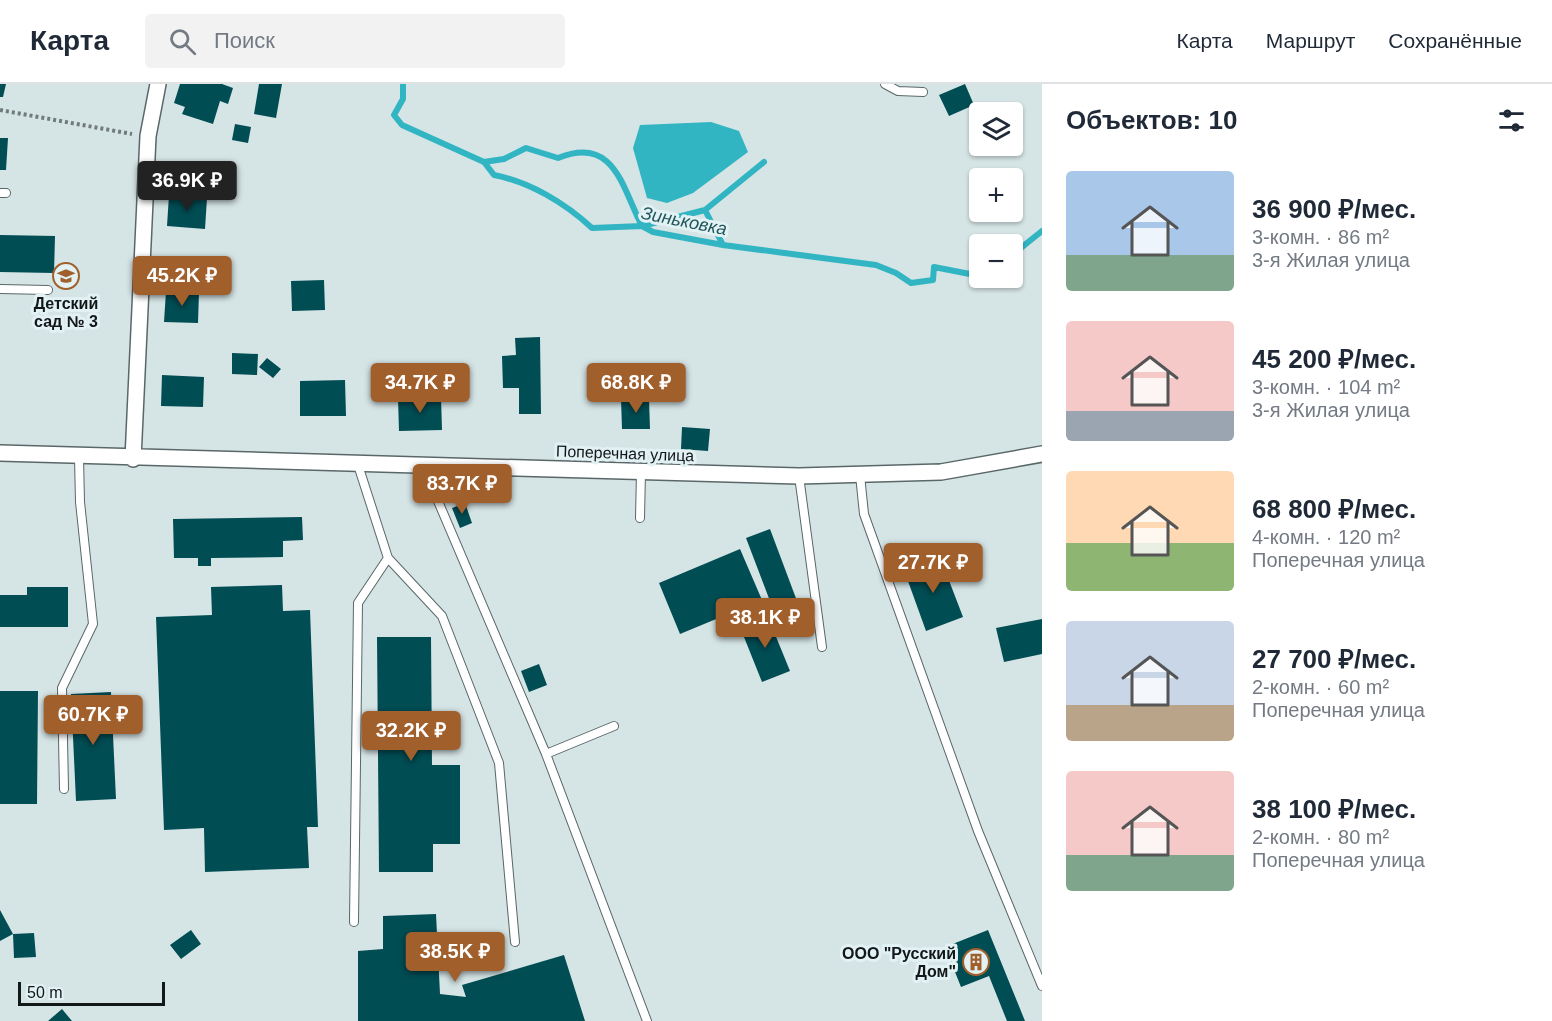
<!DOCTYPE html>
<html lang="ru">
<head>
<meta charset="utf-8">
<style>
  :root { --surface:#fff; --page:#f2f2f3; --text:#1f2937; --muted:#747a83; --line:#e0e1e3; --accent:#a15f2c }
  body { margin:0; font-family:Arial,sans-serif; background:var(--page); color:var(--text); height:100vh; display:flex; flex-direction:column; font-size:22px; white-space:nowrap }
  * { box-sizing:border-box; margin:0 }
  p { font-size:20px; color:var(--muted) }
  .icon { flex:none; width:33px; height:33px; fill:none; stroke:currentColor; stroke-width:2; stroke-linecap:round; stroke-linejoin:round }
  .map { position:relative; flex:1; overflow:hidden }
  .side { display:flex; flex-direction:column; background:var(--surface); width:510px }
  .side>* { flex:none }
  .tools { position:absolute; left:969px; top:18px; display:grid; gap:12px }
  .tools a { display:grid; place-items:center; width:54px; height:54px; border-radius:6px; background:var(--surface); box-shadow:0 2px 4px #0004; font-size:30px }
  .scale { position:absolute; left:18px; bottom:15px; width:147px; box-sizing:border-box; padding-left:6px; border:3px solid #121718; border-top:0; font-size:16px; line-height:21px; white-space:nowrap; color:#121718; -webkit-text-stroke:4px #e2f1f3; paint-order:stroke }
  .price { position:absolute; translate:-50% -51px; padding:0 14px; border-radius:6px; background:var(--accent); color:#fff; font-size:20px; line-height:39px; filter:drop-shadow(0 2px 3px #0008) }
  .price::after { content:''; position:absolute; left:50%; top:36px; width:18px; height:14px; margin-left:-9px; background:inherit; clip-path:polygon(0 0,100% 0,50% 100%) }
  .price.current { background:#222; color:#fff }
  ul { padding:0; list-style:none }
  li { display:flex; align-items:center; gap:18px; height:150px; padding:0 24px }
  li span { display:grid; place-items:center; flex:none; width:168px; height:120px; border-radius:6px; color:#555 }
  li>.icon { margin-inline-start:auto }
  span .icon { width:72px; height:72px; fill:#fffc; stroke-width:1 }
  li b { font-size:26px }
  h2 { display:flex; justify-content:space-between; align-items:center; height:72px; padding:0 24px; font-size:26px }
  header { display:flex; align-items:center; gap:36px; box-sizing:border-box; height:84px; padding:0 30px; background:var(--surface); border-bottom:2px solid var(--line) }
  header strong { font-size:28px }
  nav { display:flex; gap:33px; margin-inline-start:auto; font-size:21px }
  .search { width:420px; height:54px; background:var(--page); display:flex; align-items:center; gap:15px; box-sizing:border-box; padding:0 21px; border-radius:6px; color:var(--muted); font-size:22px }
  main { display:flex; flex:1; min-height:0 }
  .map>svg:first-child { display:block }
  .water { fill:#32b5c3 }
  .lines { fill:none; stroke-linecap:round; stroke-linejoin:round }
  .stream { stroke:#32b5c3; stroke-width:6 }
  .building { fill:#004d54 }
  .service-casing { stroke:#5a6768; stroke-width:10 }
  .minor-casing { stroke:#5a6768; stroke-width:18 }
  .path { stroke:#717b7c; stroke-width:4; stroke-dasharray:3 3; stroke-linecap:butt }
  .service { stroke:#fff; stroke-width:8 }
  .minor { stroke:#fff; stroke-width:15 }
  .labels { text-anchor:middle; stroke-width:6; stroke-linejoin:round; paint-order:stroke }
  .poi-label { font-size:16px; font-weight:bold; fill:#121718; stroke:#e2f1f3 }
  .street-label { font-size:16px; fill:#121718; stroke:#e2f1f3 }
  .water-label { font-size:18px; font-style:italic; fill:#21565c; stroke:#e2f1f3 }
</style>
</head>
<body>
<header>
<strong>Карта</strong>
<div class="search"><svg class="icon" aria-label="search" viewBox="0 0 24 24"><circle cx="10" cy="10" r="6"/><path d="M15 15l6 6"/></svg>Поиск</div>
<nav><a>Карта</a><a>Маршрут</a><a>Сохранённые</a></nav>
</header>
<main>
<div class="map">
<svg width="1042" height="937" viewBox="0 0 1042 937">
  <rect width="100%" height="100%" fill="#d5e4e5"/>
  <path class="water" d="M711,38L739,47L748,68L693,109L667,119L647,114L633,64L640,41Z"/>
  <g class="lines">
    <path class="stream" d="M403,0V15L394,31L402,41L484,78L494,91C530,98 565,119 592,144L642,142L653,148L723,161L876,181L896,189L911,199L933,196L934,183L980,192
      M484,78L504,75L526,64L558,74C615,51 622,104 642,142L705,126L764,78
      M705,126L723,161
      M1012,171L1042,147"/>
  </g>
  <path class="building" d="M0,0H6L3,13H0Z
    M180,0H222L233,4L228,20L220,17L213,40L182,30L185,23L174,19Z
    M259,0H282L276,34L254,30Z
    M965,0L974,21L949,32L939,11Z
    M235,40L251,43L248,59L232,56Z
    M0,54H8L6,86H0Z
    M169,111L207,114L205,145L167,142Z
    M0,151L55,152L54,189L0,188Z
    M324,196L325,226L292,227L291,197Z
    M166,207L199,208L198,239L164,238Z
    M540,253L541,330H519V304H503L502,272L516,271L515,254Z
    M232,269L258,270L257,291L232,290Z
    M267,274L281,285L273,294L259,283Z
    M162,291L204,293L203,323L161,322Z
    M345,296L346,332H300V297Z
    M441,313L442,346L399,347L398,314Z
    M621,315H649L650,345H622Z
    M682,343L710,345L708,367L681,365Z
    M465,419L472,439L460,444L452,424Z
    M302,433L303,456L283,457V473L211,474V482H198V474H174L173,435Z
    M770,445L797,517L773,525L746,454Z
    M740,465L762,516L680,550L659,499Z
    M940,473L963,533L926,547L904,486Z
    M282,501L283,527L310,526L318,743H307L309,784L205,788L204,744L164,746L156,533L212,531L211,503Z
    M27,503H68V543H0V511H27Z
    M768,533L790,587L762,598L740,543Z
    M1042,535V570L1004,578L996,544Z
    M377,553H431L432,681H460V760H433V788H379Z
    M539,580L547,601L529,608L521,587Z
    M0,607H38L37,720H0Z
    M111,608L116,715L76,717L71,610Z
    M0,826L13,850L0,857Z
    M436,830L440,910L466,913L462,901L564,871L585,937H358V867L383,865V832Z
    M191,846L201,860L181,875L170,861Z
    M988,846L1025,937H1007L989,892L961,903L945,863Z
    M34,849L36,873L14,874L13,850Z
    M62,925L72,937H48Z"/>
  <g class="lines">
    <defs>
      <path id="service" d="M885,0L898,7L923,8
        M0,109H6
        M0,205L48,206
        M423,382L546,670L647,937
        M860,391L864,430L978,747L1042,902
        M799,392L822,563
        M640,434L641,388
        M388,474L442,532L499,679L515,858
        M546,670L614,642
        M64,705L62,604L93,540L80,418L79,373
        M354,838L358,519L388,474L358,381"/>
      <path id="minor" d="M0,369L799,392L941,388L1042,370
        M133,375L148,52L158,0"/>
    </defs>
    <use href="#service" class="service-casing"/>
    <use href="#minor" class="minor-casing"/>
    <path class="path" d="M0,26L132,50"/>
    <use href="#service" class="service"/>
    <use href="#minor" class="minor"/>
  </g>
  <defs>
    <symbol id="school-ring" viewBox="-11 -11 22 22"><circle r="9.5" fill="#e2f1f3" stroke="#a15f2c" stroke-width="1.5"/><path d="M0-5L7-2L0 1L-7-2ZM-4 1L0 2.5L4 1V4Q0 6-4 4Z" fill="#a15f2c"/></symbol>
    <symbol id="building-ring" viewBox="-11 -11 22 22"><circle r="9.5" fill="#e2f1f3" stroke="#a15f2c" stroke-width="1.5"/><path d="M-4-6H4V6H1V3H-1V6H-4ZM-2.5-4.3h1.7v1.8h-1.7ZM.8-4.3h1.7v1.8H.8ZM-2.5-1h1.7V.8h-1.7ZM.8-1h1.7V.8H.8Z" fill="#a15f2c"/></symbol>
  </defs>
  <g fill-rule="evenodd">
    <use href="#school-ring" x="51" y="177" width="30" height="30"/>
    <use href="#building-ring" x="961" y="863" width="30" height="30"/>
  </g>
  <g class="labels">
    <g class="poi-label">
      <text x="66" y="225">Детский<tspan x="66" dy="18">сад № 3</tspan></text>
      <text x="956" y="875" text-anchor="end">ООО "Русский<tspan x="956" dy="18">Дом"</tspan></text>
    </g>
    <g class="street-label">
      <text transform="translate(625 369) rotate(2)" y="6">Поперечная улица</text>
    </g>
    <g class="water-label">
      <text transform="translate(684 137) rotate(11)" y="6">Зиньковка</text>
    </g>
  </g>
</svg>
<div class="tools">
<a><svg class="icon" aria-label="layers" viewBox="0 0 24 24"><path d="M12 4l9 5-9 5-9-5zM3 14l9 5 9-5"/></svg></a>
<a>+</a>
<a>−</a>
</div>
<div class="scale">50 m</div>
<b class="price current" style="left:187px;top:128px">36.9K ₽</b>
<b class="price" style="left:182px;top:223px">45.2K ₽</b>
<b class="price" style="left:420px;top:330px">34.7K ₽</b>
<b class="price" style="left:636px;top:330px">68.8K ₽</b>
<b class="price" style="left:462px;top:431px">83.7K ₽</b>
<b class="price" style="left:933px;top:510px">27.7K ₽</b>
<b class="price" style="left:765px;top:565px">38.1K ₽</b>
<b class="price" style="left:93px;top:662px">60.7K ₽</b>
<b class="price" style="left:411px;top:678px">32.2K ₽</b>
<b class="price" style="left:455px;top:899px">38.5K ₽</b>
</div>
<section class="side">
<h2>Объектов: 10<svg class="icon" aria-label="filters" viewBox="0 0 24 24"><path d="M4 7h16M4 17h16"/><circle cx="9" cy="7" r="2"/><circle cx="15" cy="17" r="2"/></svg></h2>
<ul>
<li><span style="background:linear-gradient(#a9c7e8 70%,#7fa58c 0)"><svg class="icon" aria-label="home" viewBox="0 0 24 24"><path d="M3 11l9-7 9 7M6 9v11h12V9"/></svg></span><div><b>36 900 ₽/мес.</b><p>3-комн. · 86 m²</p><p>3-я Жилая улица</p></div></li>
<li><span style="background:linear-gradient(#f6c9c9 75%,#9aa5b1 0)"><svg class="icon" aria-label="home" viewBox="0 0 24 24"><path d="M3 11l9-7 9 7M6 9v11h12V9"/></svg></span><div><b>45 200 ₽/мес.</b><p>3-комн. · 104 m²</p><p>3-я Жилая улица</p></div></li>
<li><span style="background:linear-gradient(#ffd9b3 60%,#8fb573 0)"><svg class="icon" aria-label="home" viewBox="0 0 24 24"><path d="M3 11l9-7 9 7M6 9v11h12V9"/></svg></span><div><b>68 800 ₽/мес.</b><p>4-комн. · 120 m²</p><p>Поперечная улица</p></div></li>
<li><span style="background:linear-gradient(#c9d6e8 70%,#b9a48a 0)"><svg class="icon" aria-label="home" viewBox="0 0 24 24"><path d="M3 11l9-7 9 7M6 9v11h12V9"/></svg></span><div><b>27 700 ₽/мес.</b><p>2-комн. · 60 m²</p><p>Поперечная улица</p></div></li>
<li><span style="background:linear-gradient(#f6c9c9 70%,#7fa58c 0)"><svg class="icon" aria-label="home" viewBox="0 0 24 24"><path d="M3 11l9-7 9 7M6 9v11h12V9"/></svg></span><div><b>38 100 ₽/мес.</b><p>2-комн. · 80 m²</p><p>Поперечная улица</p></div></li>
</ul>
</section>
</main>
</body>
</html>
